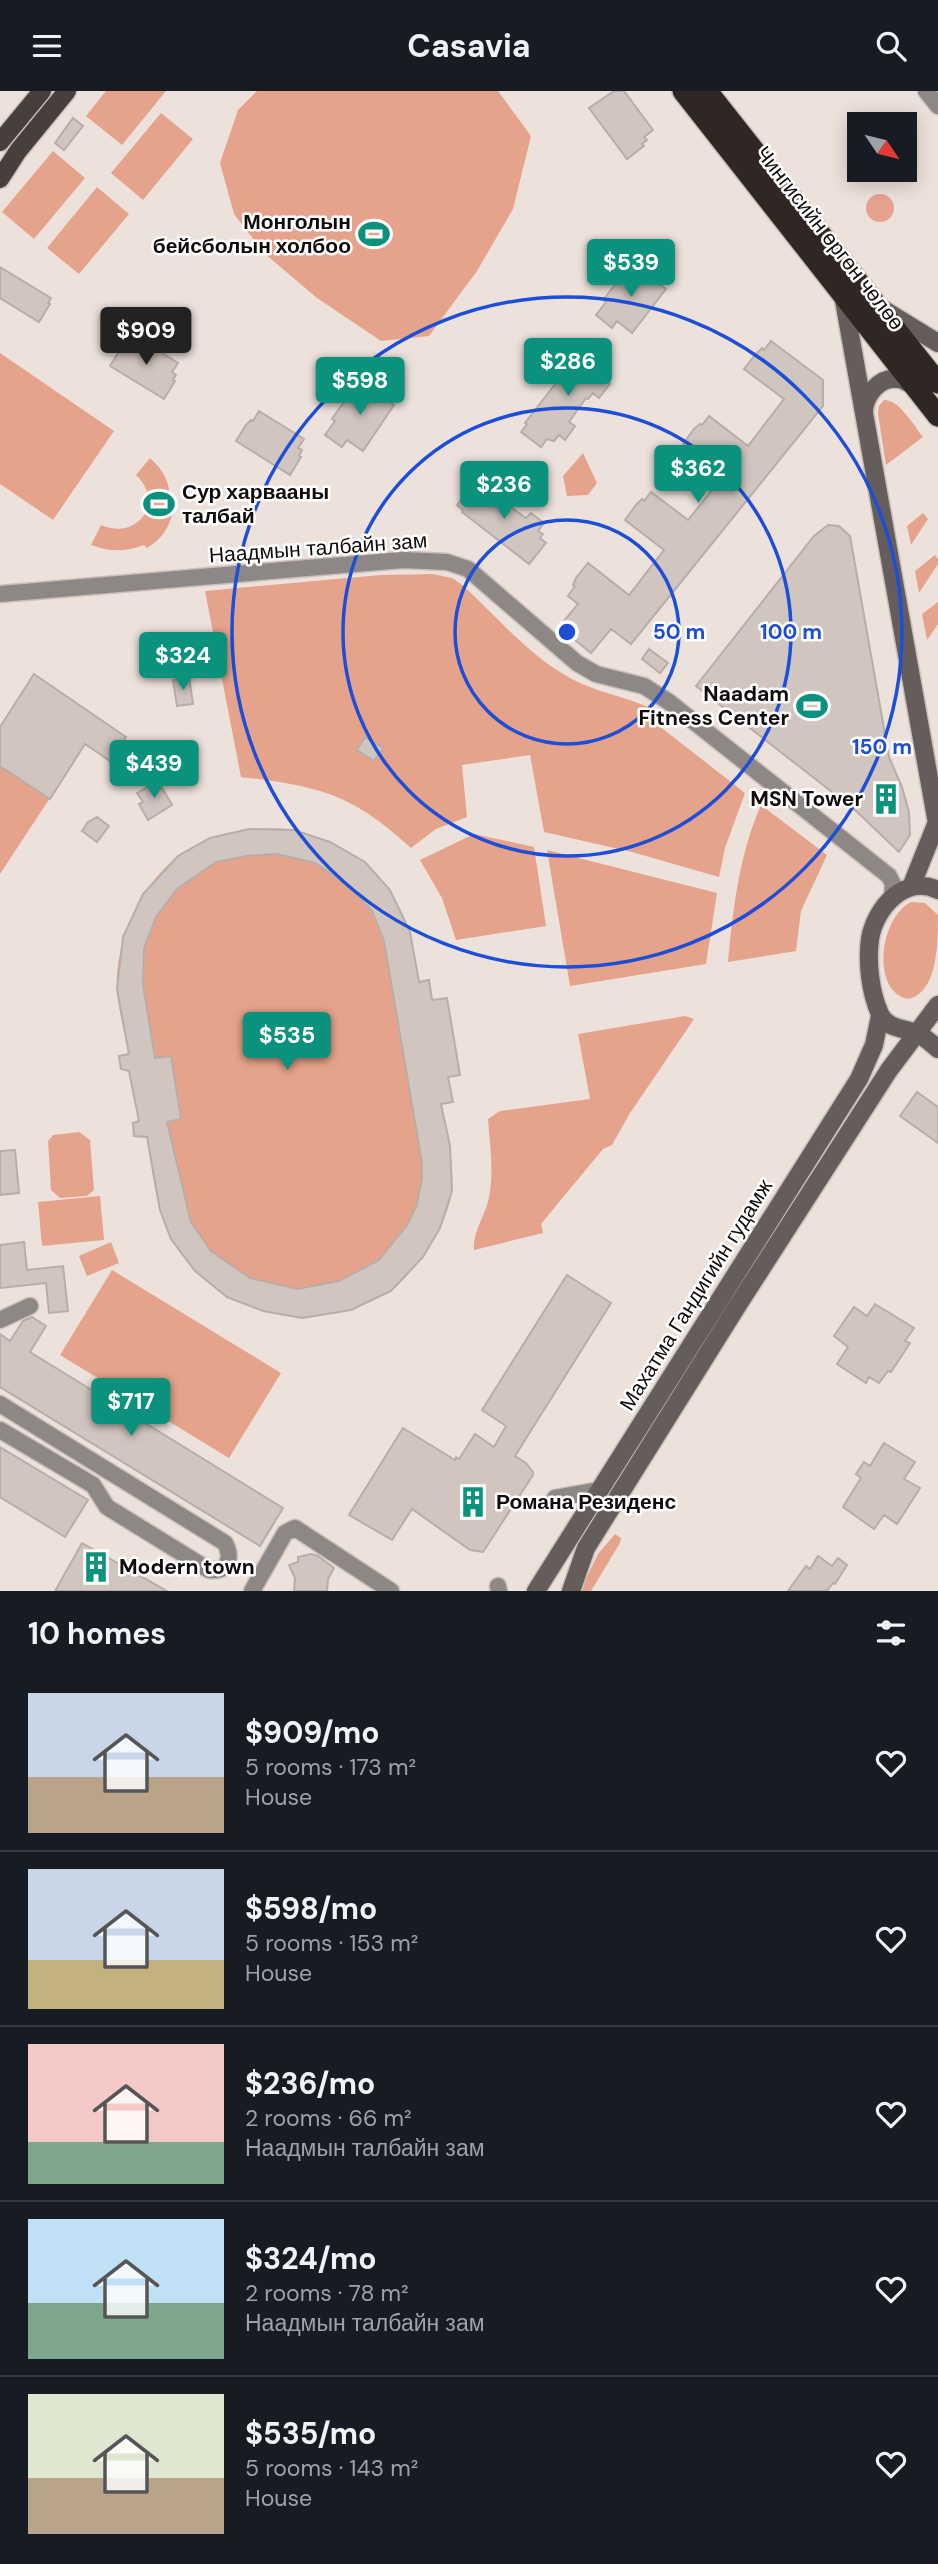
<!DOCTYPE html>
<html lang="en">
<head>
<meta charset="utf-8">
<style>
  :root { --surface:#171b24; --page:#20242c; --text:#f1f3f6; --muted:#9ea1a6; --line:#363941; --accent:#0a927d }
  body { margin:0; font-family:"DM Sans",sans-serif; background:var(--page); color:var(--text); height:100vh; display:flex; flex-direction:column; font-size:26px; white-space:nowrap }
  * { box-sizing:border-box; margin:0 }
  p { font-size:23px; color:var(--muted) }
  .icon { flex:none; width:38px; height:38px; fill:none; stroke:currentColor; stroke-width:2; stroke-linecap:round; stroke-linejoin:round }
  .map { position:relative; height:1500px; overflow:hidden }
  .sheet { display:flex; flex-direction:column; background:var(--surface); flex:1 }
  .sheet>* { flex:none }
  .needle { width:46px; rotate:125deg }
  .tools { position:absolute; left:847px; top:21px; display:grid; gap:14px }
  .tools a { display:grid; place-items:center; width:70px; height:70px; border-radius:0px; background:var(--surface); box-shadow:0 4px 18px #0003; font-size:35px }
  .price { position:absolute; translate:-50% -60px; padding:0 16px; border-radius:7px; background:var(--accent); color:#fff; font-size:23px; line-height:46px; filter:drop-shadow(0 2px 4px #0008) }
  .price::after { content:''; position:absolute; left:50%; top:42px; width:21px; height:16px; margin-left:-10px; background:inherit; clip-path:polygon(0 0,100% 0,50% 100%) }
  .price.active { background:#222; color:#fff }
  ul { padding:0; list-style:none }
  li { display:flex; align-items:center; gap:21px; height:175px; padding:0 28px }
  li+li { border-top:2px solid var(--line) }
  li span { display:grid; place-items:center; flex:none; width:196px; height:140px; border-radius:0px; color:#555 }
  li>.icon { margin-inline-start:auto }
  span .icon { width:84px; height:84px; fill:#fffc; stroke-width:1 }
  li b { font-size:30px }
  h2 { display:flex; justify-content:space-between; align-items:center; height:84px; padding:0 28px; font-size:30px }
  header { display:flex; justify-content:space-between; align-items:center; height:91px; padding:0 28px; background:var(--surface); font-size:32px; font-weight:700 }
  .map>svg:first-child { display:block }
  .green { fill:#e6a38c }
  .building { fill:#d1c5c0; stroke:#b9ada9; stroke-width:2; fill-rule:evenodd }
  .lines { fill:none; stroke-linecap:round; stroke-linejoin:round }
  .street-casing { stroke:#cabfbb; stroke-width:19 }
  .secondary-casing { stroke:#cabfbb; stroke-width:21 }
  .primary-casing { stroke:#cabfbb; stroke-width:21 }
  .highway-casing { stroke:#cabfbb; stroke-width:24 }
  .street { stroke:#8d8886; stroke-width:16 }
  .secondary { stroke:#655d5b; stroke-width:18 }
  .primary { stroke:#483f3c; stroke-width:18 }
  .highway { stroke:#302724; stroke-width:21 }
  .ring { fill:none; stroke:#1d4ed8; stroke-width:3.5 }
  .labels { text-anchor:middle; stroke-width:5; stroke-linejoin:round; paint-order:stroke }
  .poi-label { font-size:21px; font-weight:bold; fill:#110c0b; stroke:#fff; text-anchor:end }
  .street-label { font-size:21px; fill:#110c0b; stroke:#fff }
  .centre { fill:#1d4ed8; stroke:#fff; stroke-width:3.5 }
  .ring-label { font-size:21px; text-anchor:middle; font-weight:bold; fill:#1d4ed8; stroke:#fff; stroke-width:5; stroke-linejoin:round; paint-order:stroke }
</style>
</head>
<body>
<header><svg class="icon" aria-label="menu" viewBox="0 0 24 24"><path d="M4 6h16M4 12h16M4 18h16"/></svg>Casavia<svg class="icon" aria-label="search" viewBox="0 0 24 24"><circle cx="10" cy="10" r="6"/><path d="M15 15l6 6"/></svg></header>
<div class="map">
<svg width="938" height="1500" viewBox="0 0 938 1500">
  <rect width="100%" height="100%" fill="#ede1dc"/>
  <path class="green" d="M106,0H166L122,54L86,25Z
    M257,0H498L531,45L513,118L477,180L429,245L381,250L317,207L264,162L234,123L220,72L238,19Z
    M161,22L193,48L143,109L111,82Z
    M53,60L85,87L34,148L2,121Z
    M97,96L129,123L79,183L47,157Z
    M866 117a14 14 0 1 1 28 0a14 14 0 1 1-28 0Z
    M0,262L114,340L53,429L0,393Z
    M884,309C900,309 914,335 923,346L886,374L878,323L879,315Z
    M583,362L597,392L588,404L567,405L563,385Z
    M150,367C166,381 172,396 169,417L173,419C170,436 162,448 147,457L144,454C125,461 110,461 91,454L101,434C138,450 165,411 136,384Z
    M923,422L928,428L911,454L907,435Z
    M935,464L938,468V473L919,502L915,480Z
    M433,483L452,487L461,493C496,524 529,566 572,588C596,601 623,605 648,616L649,627L745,702L725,757L719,786L632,761L544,741L530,664L462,674L467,726L436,738L411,757C352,703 319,695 241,686L205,500L381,484Z
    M938,511V533L927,549L922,523Z
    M0,675L50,707L0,783Z
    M761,714L827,764L801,820L796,860L728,871C733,818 739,764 761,714Z
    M249,738C264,738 282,736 297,740C350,753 395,789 410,843C414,858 416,875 419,890L429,889L433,909L447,907L460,984L448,986L453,1011L441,1014C447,1041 454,1070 452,1098C451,1116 440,1137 431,1152C422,1167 404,1191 390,1200C317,1247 216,1224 172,1149C155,1120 153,1079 147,1046L134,1045L133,1032L139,1029L129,980L121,978L119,965L129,962C125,941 118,919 117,898C115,839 153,766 212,747C223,743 236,741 249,738Z
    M474,743L534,756L546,835L456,849L442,807L420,769Z
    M547,759L717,802L706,873L570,895Z
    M911,811L925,812L938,824C938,852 938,902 908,908C870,900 880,826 911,811Z
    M685,925L694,928L630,1022L612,1054L603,1058L541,1133L543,1142L474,1159C472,1141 486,1124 489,1106C494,1081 490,1054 488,1028L500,1020L590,1008L578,943Z
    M79,1041L90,1049L94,1099L87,1105L60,1107L51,1099L48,1050L53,1044Z
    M100,1105L104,1149L42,1155L38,1111Z
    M111,1151L119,1172L87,1185L79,1165Z
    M112,1179L281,1282L229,1367L60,1264Z
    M615,1443L621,1447L620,1452L591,1500H580L598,1463Z"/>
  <path class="building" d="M614,0H624L653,39L644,46L647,49L642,53L644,55L627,68L589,17Z
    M73,27L83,35L64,59L55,52Z
    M638,171L654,184L651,187L666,198L632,242L617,230L612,237L596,224L606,211L603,209L625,181L628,183Z
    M0,176L51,207L48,212L50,213L39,231L0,207Z
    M134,244L178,272L172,281L176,284L173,289L175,290L164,308L110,275L120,259L126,253L128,254Z
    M771,250L823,289V315L631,553L611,538L591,562L559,536L578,513L568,505L575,495L573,494L576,487L588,472L629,504L664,459L625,429L636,414L642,408L644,410L651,401L688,429L724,384L683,353L694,338L700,333L702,334L709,325L748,355L784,308L744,278L756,263L762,257L764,259Z
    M588,255L609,271L604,278L609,282L604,288L610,293L599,307L593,302L588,308L586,307L569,331L575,335L565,349L559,344L554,350L547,348L541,356L521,341L527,333L525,332L581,260L584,261Z
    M364,289L381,300L379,303L394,314L363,360L347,349L342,356L325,344L335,330L332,328L352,299L355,302Z
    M259,320L304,348L298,357L302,359L299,365L301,366L290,384L236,350L246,334L251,329L253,330Z
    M494,393L510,404L504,411L526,427L531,422L544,432L538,440L543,443L540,447L546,452L529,473L462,421L463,419L457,414L473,394L480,399L484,394L490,399Z
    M828,434L839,435L850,445L889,666L902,696L909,721L910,744L899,761L855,719L696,595L814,445Z
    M649,558L668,572L660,582L642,568Z
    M34,583L126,646L123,651L143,665L135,677L115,662L110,670L85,653L50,708L0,675V636Z
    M189,586L193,613L177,615L173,589Z
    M365,646L383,657L374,670L357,659Z
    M158,690L172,714L148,729L139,713L143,711L137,702Z
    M97,726L109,735L97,751L82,740L88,731Z
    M249,738L294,739L330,751L365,771L390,799L410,841L419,891L429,889L432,909L447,907L460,984L448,986L453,1011L441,1013L450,1055L452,1100L440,1137L423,1166L391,1200L351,1219L302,1227L263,1220L227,1206L195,1180L171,1148L160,1119L147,1046L134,1045L133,1032L139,1030L129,980L121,978L119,965L129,963L117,898L123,846L143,803L178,765L210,747ZM277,763L315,772L349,795L372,820L384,850L422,1072V1087L417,1113L408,1133L379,1169L339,1190L297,1198L250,1187L211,1160L191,1131L167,1031L181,1028L171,965L155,967L143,894L144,857L156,826L177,798L216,771L246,765Z
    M917,1001L938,1016V1052L900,1025Z
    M15,1059L19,1102L0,1104V1060Z
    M24,1151L27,1179L63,1175L68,1220L49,1222L46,1192L0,1197V1154Z
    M567,1184L611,1212L515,1365L526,1372L533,1381V1384L483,1461L470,1459L412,1418L392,1449L349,1424L403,1337L455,1369L456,1366L459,1368L475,1343L494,1356L506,1335L482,1319Z
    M875,1213L914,1237L905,1250L910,1252L891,1281L888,1280L879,1292L869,1286L866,1292L837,1273L848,1256L834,1245L854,1216L867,1225Z
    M32,1226L46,1235L30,1261L283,1417L260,1455L0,1296V1243L10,1250L23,1230Z
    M884,1352L915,1371L904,1388L920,1397L897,1433L884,1424L874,1438L843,1416L861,1387L856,1383L864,1371L870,1375Z
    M0,1356L88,1409L65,1446L0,1406Z
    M82,1452L167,1500H55Z
    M311,1463L318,1465L334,1477L328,1488L327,1500H294L295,1487L289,1474L298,1471V1466Z
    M818,1465L832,1475L838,1467L847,1474L835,1493L833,1492L827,1500H788L806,1475L810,1478Z"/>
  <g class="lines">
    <defs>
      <path id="street" d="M926,0L938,15
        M0,503L403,469L447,471L468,478L577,572L596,583L644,595L669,611L889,785L893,793L892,807
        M0,1229L30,1215
        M0,1313L225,1452C233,1468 228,1481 209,1479L107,1416L93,1394L0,1339
        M555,1407L600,1399
        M498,1495L499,1500
        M252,1500L285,1442L295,1437L391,1500"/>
      <path id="secondary" d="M843,204L938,738
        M884,219L938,252
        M864,320C865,304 880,285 898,288C903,288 910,293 914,295
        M911,796L937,731
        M938,799C905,783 875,817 870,848C867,871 870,901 880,923C887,938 904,937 916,942C924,945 932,953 938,958
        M536,1500L859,988L874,954L880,925
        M571,1500L586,1457L736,1217L889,979L938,914"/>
      <path id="primary" d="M0,51L42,0
        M0,88L18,60L67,0"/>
      <path id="highway" d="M683,0L938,325
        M707,0L938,292"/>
    </defs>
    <use href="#street" class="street-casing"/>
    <use href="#secondary" class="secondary-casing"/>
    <use href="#primary" class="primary-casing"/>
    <use href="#highway" class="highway-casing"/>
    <use href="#street" class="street"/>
    <use href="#secondary" class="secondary"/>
    <use href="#primary" class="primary"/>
    <use href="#highway" class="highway"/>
  </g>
  <g class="ring">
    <circle cx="567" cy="541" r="112"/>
    <circle cx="567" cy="541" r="224"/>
    <circle cx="567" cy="541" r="335"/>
  </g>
  <defs>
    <symbol id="stadium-bare" viewBox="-9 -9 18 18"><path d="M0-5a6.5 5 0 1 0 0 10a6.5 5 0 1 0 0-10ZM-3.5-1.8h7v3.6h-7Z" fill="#0a927d" stroke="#fff" stroke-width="2.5" paint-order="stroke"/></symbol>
    <symbol id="building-bare" viewBox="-9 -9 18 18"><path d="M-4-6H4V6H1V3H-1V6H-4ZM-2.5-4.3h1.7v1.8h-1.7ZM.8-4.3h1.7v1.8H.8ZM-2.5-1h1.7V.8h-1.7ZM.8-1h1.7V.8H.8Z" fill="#0a927d" stroke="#fff" stroke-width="2.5" paint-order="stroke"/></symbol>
  </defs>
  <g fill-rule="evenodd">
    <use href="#stadium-bare" x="352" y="121" width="44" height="44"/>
    <use href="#stadium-bare" x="137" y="391" width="44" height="44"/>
    <use href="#stadium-bare" x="790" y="593" width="44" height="44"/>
    <use href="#building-bare" x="864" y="686" width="44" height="44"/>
    <use href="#building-bare" x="451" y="1389" width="44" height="44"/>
    <use href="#building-bare" x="74" y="1454" width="44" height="44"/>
  </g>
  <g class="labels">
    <g class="poi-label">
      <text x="351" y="138">Монголын<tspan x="351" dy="24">бейсболын холбоо</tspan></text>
      <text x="182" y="408" text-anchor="start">Сур харвааны<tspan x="182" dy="24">талбай</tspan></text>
      <text x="789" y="610">Naadam<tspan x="789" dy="24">Fitness Center</tspan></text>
      <text x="863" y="715">MSN Tower</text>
      <text x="496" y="1418" text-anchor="start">Романа Резиденс</text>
      <text x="119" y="1483" text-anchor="start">Modern town</text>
    </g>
    <g class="street-label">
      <text transform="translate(830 147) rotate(52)" y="7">Чингисийн өргөн чөлөө</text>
      <text transform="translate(318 457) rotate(-4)" y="7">Наадмын талбайн зам</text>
      <text transform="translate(696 1204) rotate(-58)" y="7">Махатма Гандигийн гудамж</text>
    </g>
  </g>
  <circle cx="567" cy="541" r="10" class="centre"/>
  <g class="ring-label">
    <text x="679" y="548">50 m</text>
    <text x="791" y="548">100 m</text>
    <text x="882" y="663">150 m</text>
  </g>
</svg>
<div class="tools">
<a><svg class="needle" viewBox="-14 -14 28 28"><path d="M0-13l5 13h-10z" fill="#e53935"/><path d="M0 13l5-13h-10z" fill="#9ea1a6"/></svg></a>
</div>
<b class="price" style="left:631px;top:208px">$539</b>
<b class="price active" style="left:146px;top:276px">$909</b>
<b class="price" style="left:568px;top:307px">$286</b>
<b class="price" style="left:360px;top:326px">$598</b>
<b class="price" style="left:698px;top:414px">$362</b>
<b class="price" style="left:504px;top:430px">$236</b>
<b class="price" style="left:183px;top:601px">$324</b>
<b class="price" style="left:154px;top:709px">$439</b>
<b class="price" style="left:287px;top:981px">$535</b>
<b class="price" style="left:131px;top:1347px">$717</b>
</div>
<section class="sheet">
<h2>10 homes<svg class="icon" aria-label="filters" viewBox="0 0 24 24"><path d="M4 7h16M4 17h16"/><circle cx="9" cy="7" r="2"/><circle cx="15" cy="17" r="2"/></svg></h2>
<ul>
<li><span style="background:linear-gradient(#c9d6e8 60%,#b9a48a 0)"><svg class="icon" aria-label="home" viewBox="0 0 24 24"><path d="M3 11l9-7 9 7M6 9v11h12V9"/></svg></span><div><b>$909/mo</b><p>5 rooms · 173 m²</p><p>House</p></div><svg class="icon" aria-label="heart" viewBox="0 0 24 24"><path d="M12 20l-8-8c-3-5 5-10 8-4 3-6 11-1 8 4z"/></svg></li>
<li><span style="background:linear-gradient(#c9d6e8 65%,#c2b280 0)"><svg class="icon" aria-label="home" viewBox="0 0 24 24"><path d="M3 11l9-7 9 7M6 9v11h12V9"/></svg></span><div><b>$598/mo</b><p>5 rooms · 153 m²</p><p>House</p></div><svg class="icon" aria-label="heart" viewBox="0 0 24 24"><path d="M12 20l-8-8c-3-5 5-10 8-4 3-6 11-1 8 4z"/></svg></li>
<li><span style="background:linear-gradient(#f6c9c9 70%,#7fa58c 0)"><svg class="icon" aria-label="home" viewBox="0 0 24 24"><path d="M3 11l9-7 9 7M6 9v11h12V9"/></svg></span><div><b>$236/mo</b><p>2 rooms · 66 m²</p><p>Наадмын талбайн зам</p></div><svg class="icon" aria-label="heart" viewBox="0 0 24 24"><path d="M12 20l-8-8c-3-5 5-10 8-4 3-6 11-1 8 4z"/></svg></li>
<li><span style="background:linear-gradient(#bfe0f5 60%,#7fa58c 0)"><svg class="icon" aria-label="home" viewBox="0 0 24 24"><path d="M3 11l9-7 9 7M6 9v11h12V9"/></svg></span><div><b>$324/mo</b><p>2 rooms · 78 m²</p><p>Наадмын талбайн зам</p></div><svg class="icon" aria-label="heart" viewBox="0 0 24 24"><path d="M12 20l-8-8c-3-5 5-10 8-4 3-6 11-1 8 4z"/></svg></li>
<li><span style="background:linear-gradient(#dfe7d0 60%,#b9a48a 0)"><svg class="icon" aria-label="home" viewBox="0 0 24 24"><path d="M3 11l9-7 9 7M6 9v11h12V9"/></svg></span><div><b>$535/mo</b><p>5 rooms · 143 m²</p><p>House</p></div><svg class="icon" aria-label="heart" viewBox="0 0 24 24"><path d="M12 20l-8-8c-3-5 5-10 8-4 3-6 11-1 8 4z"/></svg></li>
</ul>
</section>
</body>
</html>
